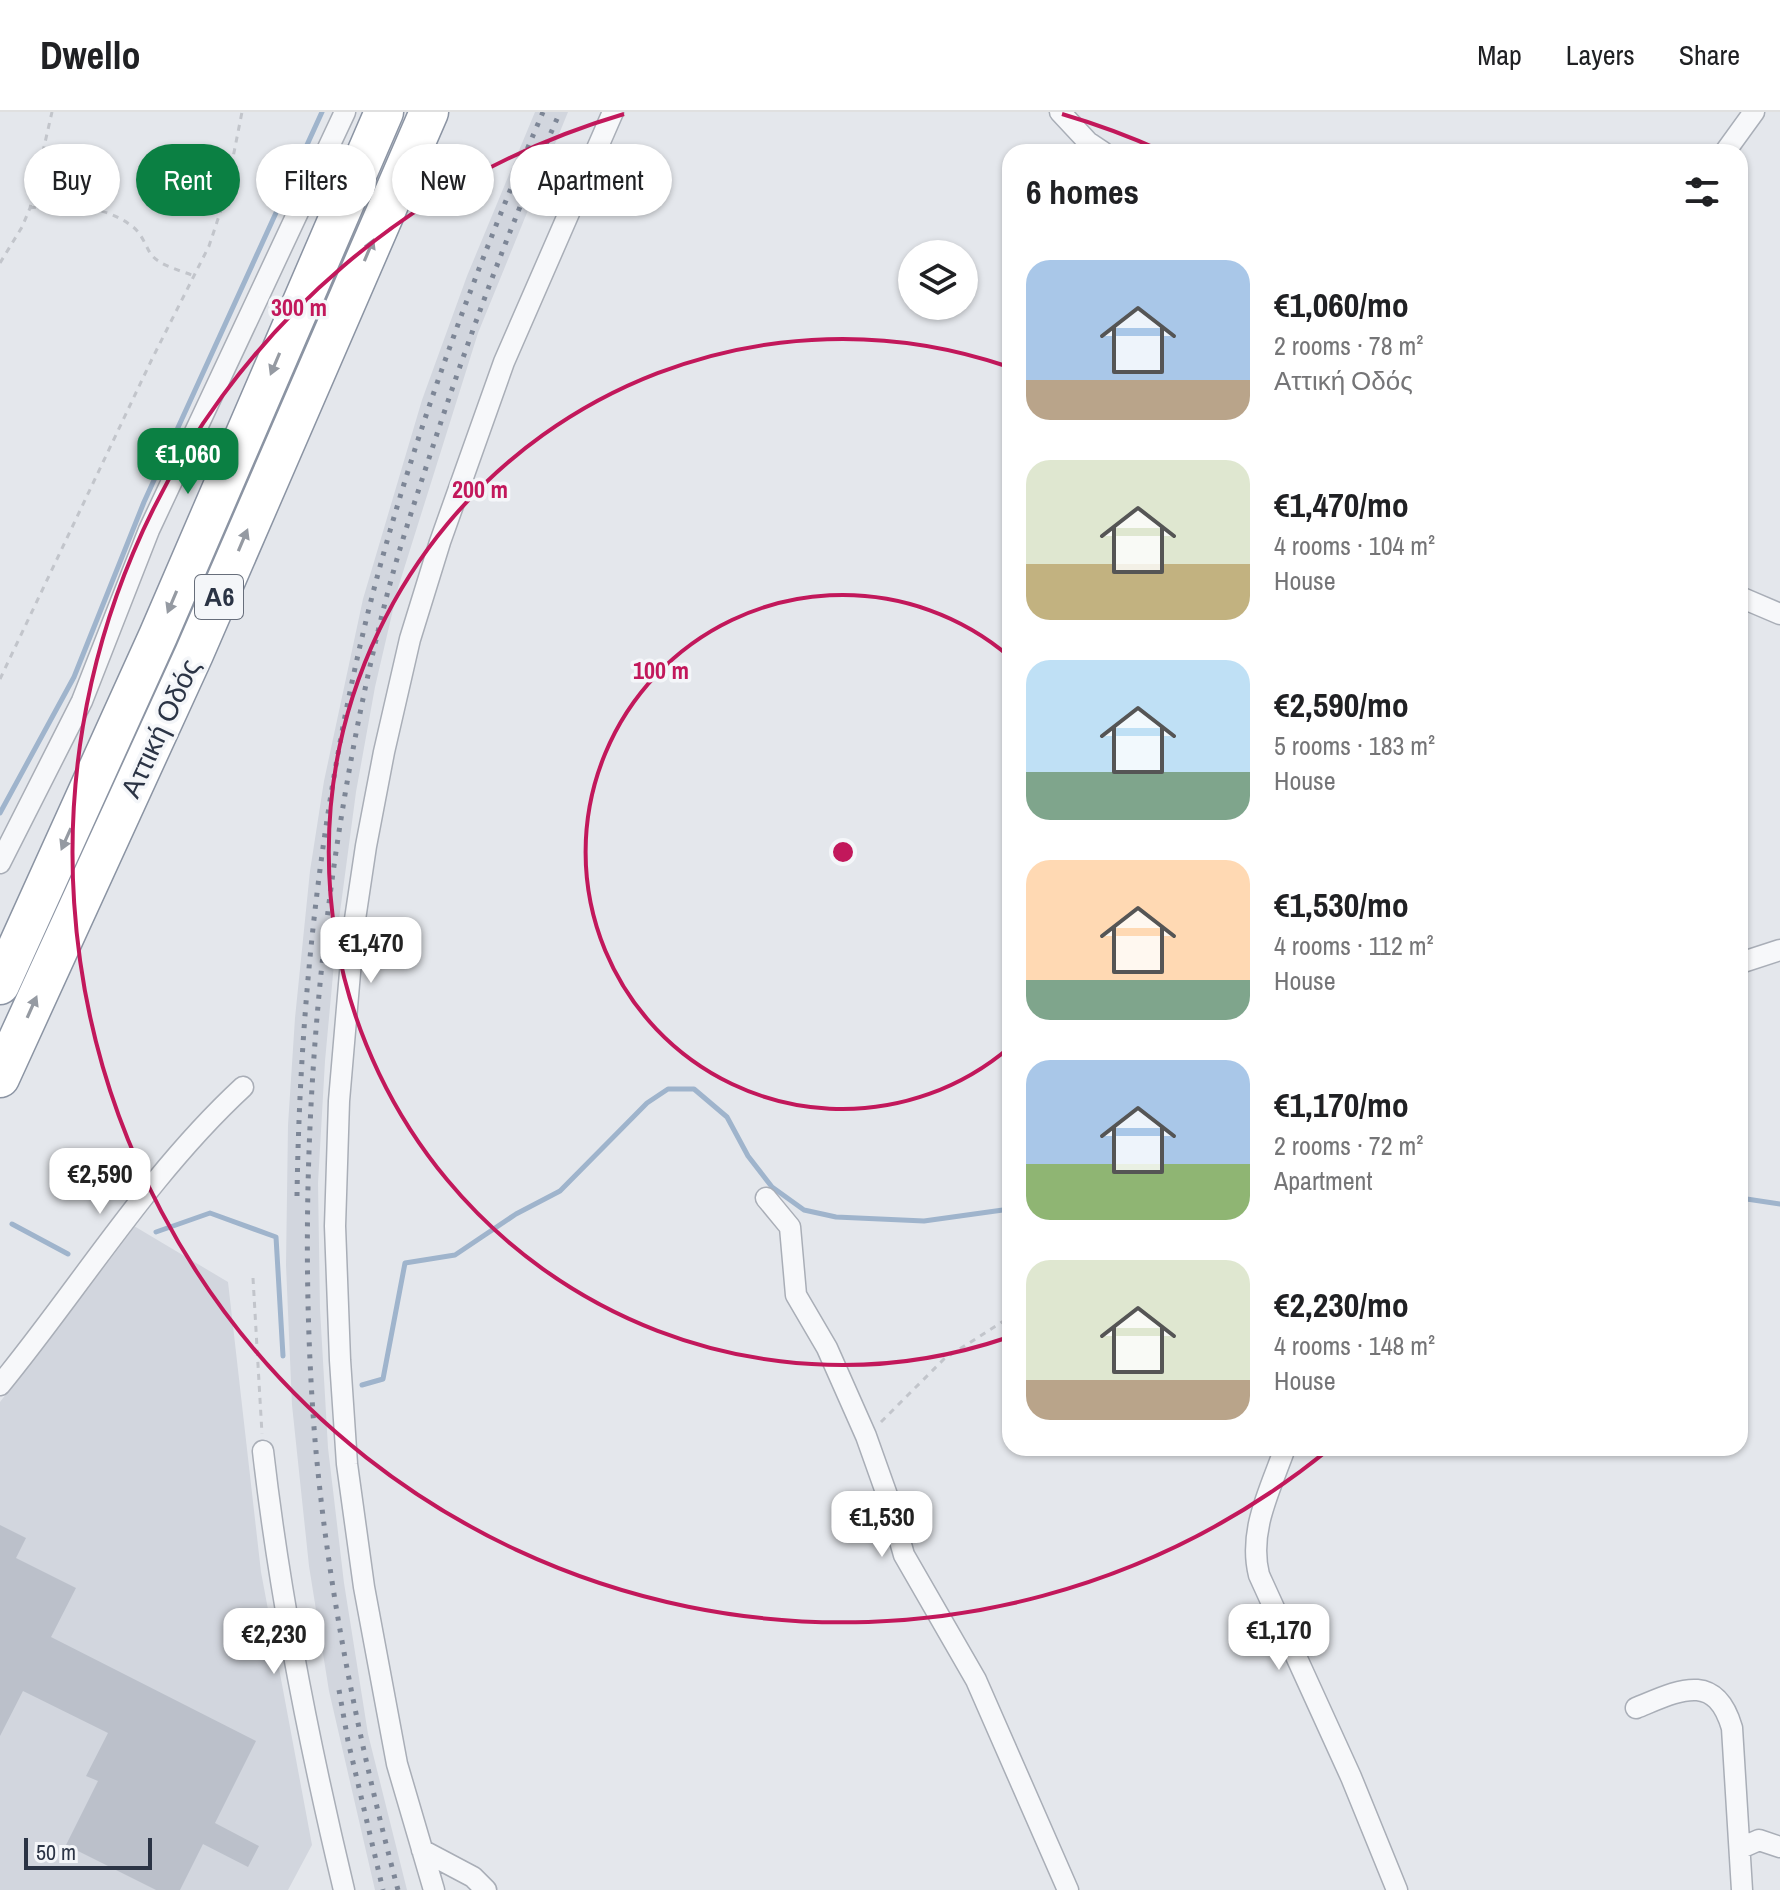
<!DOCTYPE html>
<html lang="en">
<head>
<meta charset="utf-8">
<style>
  :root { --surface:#fff; --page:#f2f2f2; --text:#202124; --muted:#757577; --line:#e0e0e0; --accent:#0b8043 }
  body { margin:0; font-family:"Archivo Narrow",sans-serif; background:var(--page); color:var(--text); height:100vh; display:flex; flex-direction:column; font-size:30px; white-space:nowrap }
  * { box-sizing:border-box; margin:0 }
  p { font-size:26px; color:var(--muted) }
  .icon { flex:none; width:44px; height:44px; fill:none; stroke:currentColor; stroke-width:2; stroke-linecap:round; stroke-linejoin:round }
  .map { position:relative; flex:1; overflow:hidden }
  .panel { position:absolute; left:1002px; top:32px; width:746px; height:1312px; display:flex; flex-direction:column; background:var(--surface); border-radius:24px; box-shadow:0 2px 6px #0004 }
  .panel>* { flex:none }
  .top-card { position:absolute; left:24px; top:32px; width:760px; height:72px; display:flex; gap:16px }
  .buttons { position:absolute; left:898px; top:128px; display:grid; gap:16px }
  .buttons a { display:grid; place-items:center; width:80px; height:80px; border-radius:50%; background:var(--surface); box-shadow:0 2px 6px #0004; font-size:40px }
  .scale { position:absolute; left:24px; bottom:20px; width:128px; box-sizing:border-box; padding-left:8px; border:4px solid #2b3445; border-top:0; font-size:22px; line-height:28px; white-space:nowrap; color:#2b3445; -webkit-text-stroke:6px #f4f6f9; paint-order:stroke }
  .price { position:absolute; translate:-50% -68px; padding:0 18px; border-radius:16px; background:#fff; color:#222; font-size:26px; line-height:52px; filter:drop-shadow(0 2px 4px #0008) }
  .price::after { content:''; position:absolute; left:50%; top:48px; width:24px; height:18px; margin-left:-12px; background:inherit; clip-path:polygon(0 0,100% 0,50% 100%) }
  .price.selected { background:var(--accent); color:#fff }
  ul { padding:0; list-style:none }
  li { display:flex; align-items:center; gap:24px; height:200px; padding:0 24px }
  li span { display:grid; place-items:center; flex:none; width:224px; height:160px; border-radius:24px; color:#555 }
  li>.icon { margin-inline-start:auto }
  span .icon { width:96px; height:96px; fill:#fffc; stroke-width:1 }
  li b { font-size:34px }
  h2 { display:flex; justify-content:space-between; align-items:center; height:96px; padding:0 24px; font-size:34px }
  .pill { padding:0 28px; border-radius:36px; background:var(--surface); box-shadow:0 2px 6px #0004; font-size:28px; line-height:72px }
  .pill.selected { background:var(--accent); color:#fff }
  header { display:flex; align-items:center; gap:48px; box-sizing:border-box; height:112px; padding:0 40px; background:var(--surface); border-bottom:2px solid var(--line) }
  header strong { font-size:38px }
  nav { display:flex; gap:44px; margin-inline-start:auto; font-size:28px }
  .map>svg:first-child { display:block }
  .built { fill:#d2d6de }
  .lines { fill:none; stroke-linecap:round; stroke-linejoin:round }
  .stream { stroke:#9fb4cc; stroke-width:5 }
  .building { fill:#bbc0ca }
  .minor-casing { stroke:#a9aeb7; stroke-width:23 }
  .motorway-casing { stroke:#8b94a3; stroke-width:41 }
  .path { stroke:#c2c5cb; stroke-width:3; stroke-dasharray:6 6; stroke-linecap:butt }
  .minor { stroke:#f7f8fa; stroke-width:20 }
  .motorway { stroke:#fff; stroke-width:38 }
  .rail { stroke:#7d8696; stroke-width:5; stroke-dasharray:4 8; stroke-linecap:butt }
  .oneway { fill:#959aa2 }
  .ring { fill:none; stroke:#c2185b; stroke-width:4 }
  .labels { text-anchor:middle; stroke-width:7; stroke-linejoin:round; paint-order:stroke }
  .shield { fill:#f4f6f9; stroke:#676e7b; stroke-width:2 }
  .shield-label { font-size:26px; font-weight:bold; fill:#2b3445 }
  .street-label { font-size:28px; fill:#2b3445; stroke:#f4f6f9 }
  .centre { fill:#c2185b; stroke:#f4f6f9; stroke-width:4 }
  .ring-label { font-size:24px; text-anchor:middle; font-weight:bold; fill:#c2185b; stroke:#f4f6f9; stroke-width:7; stroke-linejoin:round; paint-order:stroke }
</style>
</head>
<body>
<header>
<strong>Dwello</strong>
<nav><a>Map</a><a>Layers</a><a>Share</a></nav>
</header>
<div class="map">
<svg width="1780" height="1778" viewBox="0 0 1780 1778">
  <rect width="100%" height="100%" fill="#e4e7ec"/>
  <path class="built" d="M535,0H568L478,221L398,476L375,575L356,680L336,830L325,949L318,1071L320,1197L328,1336L344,1471L368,1622L407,1778H375L329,1579L309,1454L292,1293L286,1153L288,1013L295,906L310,759L324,669L363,487L422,288L467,164Z
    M134,1114L228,1170L261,1460L312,1733L288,1778H0V1290Z"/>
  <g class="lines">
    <path class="stream" d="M0,701L74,565L144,390L322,0
      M1740,1086L1780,1092
      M12,1112L68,1142
      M156,1120L210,1101L276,1125L283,1244
      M362,1273L383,1267L405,1151L455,1143L516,1102L560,1079L647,991L668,977H694L727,1005L748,1044L772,1075L804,1098L836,1105L924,1109L1010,1097"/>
  </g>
  <path class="building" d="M0,1413L26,1426L16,1446L76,1476L51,1525L256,1629L215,1711L259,1734L248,1755L203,1732L180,1778H156L66,1733L98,1669L86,1664L108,1621L23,1579L0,1624Z"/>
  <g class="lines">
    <defs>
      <path id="minor" d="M1060,0L1088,30L1103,40
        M1725,40L1754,0
        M1740,485L1780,502
        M0,751L82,589L149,418L345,0
        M1740,851L1780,838
        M766,1086L790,1115L796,1183L827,1236L866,1324L887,1383L904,1443L976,1568L1068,1778
        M0,1273C81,1174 148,1063 243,975
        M1285,1336C1270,1378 1248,1419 1259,1463L1351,1665L1397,1778
        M263,1339C280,1487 309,1632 344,1778
        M1636,1596C1678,1579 1715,1558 1732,1616L1742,1778
        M1741,1736L1759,1728L1780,1735
        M422,1738L473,1765L486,1778
        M434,1778L397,1652L364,1475L347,1352L340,1248L335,1114L339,989L354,814L366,734L384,640L410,527L440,430L504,250L613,0"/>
      <path id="motorway" d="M0,873L158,524L384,0
        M0,966L194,542L429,0"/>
    </defs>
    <use href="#minor" class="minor-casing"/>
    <use href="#motorway" class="motorway-casing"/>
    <path class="path" d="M30,96C62,92 105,92 133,115C141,121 145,132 150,141C159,154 180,158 194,164
      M0,151L22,115L30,96L52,0
      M0,567L152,247L209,134L225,86L242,0
      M253,1166L262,1322
      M881,1310L944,1247L1010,1205"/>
    <use href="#minor" class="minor"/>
    <use href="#motorway" class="motorway"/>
    <path class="rail" d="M297,1084C300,879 323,672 375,473C418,311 477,154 543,0
      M339,1578L348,1629L383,1778
      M398,1778C359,1631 328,1480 315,1328C293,1054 319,749 387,483C400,433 417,383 433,334C470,221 512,109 560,0"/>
  </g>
  <defs><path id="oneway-solid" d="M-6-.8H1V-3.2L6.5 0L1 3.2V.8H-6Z" transform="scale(2)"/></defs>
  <g class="oneway">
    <use href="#oneway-solid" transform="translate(369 138) rotate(-67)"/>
    <use href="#oneway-solid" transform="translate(275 252) rotate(113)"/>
    <use href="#oneway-solid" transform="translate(243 428) rotate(-67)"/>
    <use href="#oneway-solid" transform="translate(172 490) rotate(113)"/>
    <use href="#oneway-solid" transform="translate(66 727) rotate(114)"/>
    <use href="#oneway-solid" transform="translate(32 895) rotate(-66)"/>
  </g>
  <g class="ring">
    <path d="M1010 935A257 257 0 1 1 1010 545"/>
    <path d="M1006 1226A513 513 0 1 1 1006 254"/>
    <path d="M1328 1338A770 770 0 1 1 624 2M1062 2A770 770 0 0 1 1162 39"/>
  </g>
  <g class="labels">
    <rect class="shield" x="195" y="463" width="48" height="44" rx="6"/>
    <g class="shield-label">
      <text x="219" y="494">Α6</text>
    </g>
    <g class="street-label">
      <text transform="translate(160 616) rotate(-65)" y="10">Αττική Οδός</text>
    </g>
  </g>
  <circle cx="843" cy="740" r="12" class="centre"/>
  <g class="ring-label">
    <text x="299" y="204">300 m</text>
    <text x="480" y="386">200 m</text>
    <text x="661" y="567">100 m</text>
  </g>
</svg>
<div class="buttons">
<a><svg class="icon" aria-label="layers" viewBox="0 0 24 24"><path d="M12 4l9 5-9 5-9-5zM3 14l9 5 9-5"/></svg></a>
</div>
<div class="scale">50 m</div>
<b class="price selected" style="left:188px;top:384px">€1,060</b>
<b class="price" style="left:371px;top:873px">€1,470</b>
<b class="price" style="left:100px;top:1104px">€2,590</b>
<b class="price" style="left:882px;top:1447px">€1,530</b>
<b class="price" style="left:1279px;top:1560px">€1,170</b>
<b class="price" style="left:274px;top:1564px">€2,230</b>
<div class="top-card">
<a class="pill">Buy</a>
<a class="pill selected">Rent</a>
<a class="pill">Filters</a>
<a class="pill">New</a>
<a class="pill">Apartment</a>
</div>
<section class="panel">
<h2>6 homes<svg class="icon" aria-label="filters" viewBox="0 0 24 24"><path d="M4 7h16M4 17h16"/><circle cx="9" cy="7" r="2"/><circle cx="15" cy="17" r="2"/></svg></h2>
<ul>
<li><span style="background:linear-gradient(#a9c7e8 75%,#b9a48a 0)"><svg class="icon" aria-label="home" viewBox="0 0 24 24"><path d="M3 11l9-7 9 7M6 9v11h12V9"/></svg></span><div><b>€1,060/mo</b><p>2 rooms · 78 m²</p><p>Αττική Οδός</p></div></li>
<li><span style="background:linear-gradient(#dfe7d0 65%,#c2b280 0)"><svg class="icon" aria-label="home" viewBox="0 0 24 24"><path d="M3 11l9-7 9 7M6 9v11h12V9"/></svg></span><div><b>€1,470/mo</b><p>4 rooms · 104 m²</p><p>House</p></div></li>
<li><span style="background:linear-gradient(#bfe0f5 70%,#7fa58c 0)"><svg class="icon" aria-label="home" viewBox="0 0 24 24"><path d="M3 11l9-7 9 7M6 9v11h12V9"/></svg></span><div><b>€2,590/mo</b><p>5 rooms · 183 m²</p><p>House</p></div></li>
<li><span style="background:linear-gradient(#ffd9b3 75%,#7fa58c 0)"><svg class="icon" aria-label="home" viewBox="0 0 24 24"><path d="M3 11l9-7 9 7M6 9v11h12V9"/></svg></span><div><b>€1,530/mo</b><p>4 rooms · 112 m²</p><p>House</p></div></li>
<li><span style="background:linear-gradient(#a9c7e8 65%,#8fb573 0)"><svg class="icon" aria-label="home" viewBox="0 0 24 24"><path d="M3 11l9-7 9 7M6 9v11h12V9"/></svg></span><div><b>€1,170/mo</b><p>2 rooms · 72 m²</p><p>Apartment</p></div></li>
<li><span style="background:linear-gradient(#dfe7d0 75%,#b9a48a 0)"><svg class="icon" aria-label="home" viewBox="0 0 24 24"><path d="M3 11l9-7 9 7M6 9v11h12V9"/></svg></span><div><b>€2,230/mo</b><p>4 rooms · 148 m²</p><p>House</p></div></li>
</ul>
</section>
</div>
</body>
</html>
